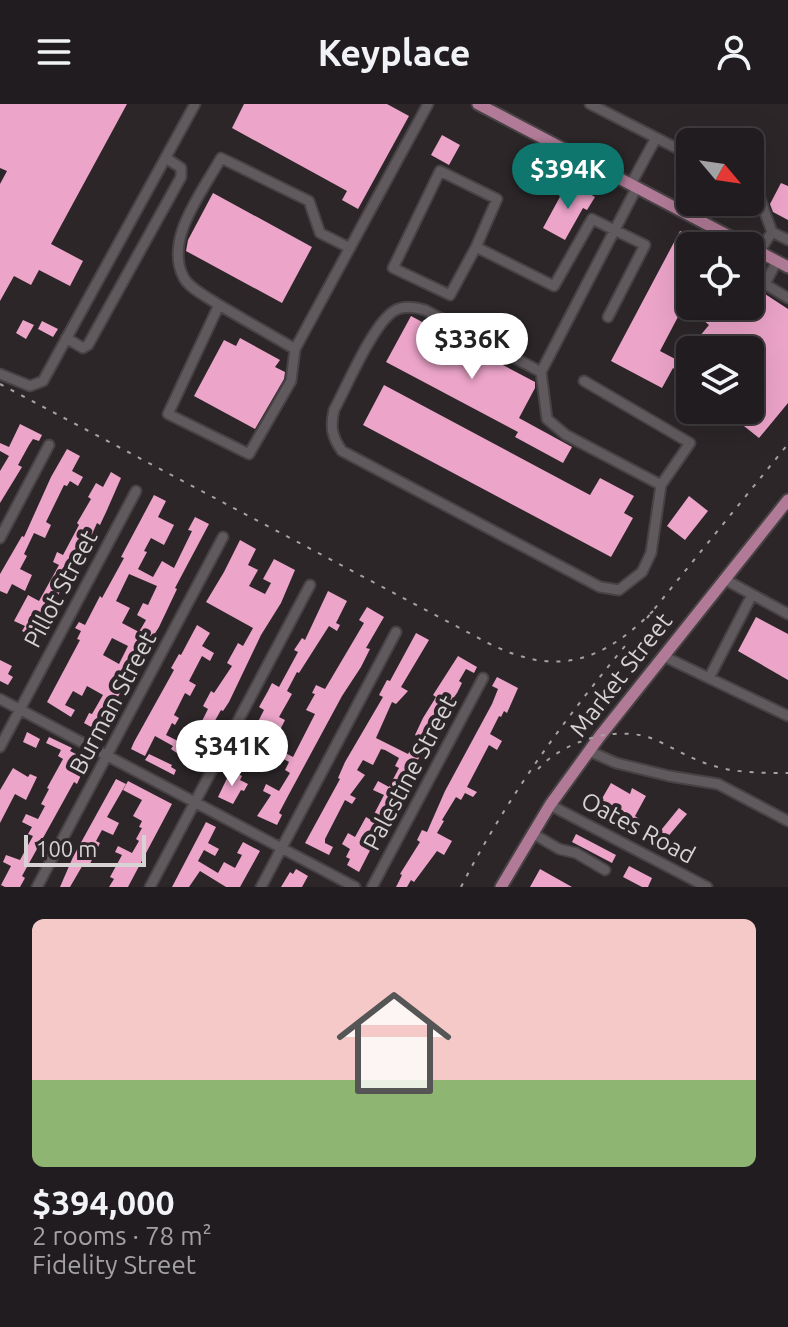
<!DOCTYPE html>
<html lang="en">
<head>
<meta charset="utf-8">
<style>
  :root { --surface:#211c1f; --page:#2d292c; --text:#f1f3f6; --muted:#a2a1a4; --line:#3e3a3d; --accent:#0f766e }
  body { margin:0; font-family:Ubuntu,sans-serif; background:var(--page); color:var(--text); height:100vh; display:flex; flex-direction:column; font-size:30px; white-space:nowrap }
  * { box-sizing:border-box; margin:0 }
  p { font-size:26px; color:var(--muted) }
  .icon { flex:none; width:44px; height:44px; fill:none; stroke:currentColor; stroke-width:2; stroke-linecap:round; stroke-linejoin:round }
  .map { position:relative; height:783px; overflow:hidden }
  .panel { display:flex; flex-direction:column; background:var(--surface); flex:1 }
  .panel>* { flex:none }
  .needle { width:52px; rotate:119deg }
  .buttons { position:absolute; left:676px; top:24px; display:grid; gap:16px }
  .buttons a { display:grid; place-items:center; width:88px; height:88px; border-radius:12px; background:var(--surface); box-shadow:0 8px 32px #0002,0 0 0 2px var(--line); font-size:40px }
  .scale { position:absolute; left:24px; bottom:20px; width:122px; box-sizing:border-box; padding-left:8px; border:4px solid #d7d3d5; border-top:0; font-size:22px; line-height:28px; white-space:nowrap; color:#d7d3d5; -webkit-text-stroke:6px #2c2629; paint-order:stroke }
  .price { position:absolute; translate:-50% -68px; padding:0 18px; border-radius:28px; background:#fff; color:#222; font-size:26px; line-height:52px; filter:drop-shadow(0 2px 4px #0008) }
  .price::after { content:''; position:absolute; left:50%; top:48px; width:24px; height:18px; margin-left:-12px; background:inherit; clip-path:polygon(0 0,100% 0,50% 100%) }
  .price.selected { background:var(--accent); color:#fff }
  ul { padding:0; list-style:none }
  li { display:grid; align-content:center; gap:16px; height:424px; padding:0 32px }
  li span { display:grid; place-items:center; height:248px; border-radius:12px; color:#555 }
  li>.icon { margin-inline-start:auto }
  span .icon { width:144px; height:144px; fill:#fffc; stroke-width:1 }
  li b { font-size:34px }
  header { display:flex; justify-content:space-between; align-items:center; height:104px; padding:0 32px; background:var(--surface); font-size:36px; font-weight:700 }
  .map>svg:first-child { display:block }
  .building { fill:#eca4c9; fill-rule:evenodd }
  .lines { fill:none; stroke-linecap:round; stroke-linejoin:round }
  .minor-casing { stroke:#474244; stroke-width:13 }
  .major-casing { stroke:#474244; stroke-width:15 }
  .minor { stroke:#60595d; stroke-width:9 }
  .major { stroke:#b17b97; stroke-width:11 }
  .rail { stroke:#a6a1a3; stroke-width:2; stroke-dasharray:4 8; stroke-linecap:butt }
  .labels { text-anchor:middle; stroke-width:8; stroke-linejoin:round; paint-order:stroke }
  .street-label { font-size:24px; fill:#d7d3d5; stroke:#2c2629 }
</style>
</head>
<body>
<header><svg class="icon" aria-label="menu" viewBox="0 0 24 24"><path d="M4 6h16M4 12h16M4 18h16"/></svg>Keyplace<svg class="icon" aria-label="person" viewBox="0 0 24 24"><circle cx="12" cy="8" r="4"/><path d="M4 21q1-7 8-7t8 7"/></svg></header>
<div class="map">
<svg width="788" height="783" viewBox="0 0 788 783">
  <rect width="100%" height="100%" fill="#2c2629"/>
  <path class="building" d="M0,0H127L51,140L83,157L70,182L39,166L31,181L14,172L0,197V80L7,67L0,64Z
    M244,0H387L409,12L358,105L342,96L347,87L232,24Z
    M442,31L460,41L449,61L431,51Z
    M568,78L595,93L587,106L583,104L565,136L543,124Z
    M781,79L788,82V116L773,108L770,100Z
    M213,89L312,143L282,199L186,147L188,136Z
    M680,127L709,142H690V190L660,247L679,257L709,221L702,215L712,202H750V180L788,205V299L759,334L724,306H750V246H690V278L673,264L662,284L611,257Z
    M411,212L535,278V284L519,314L572,343L563,359L515,333L518,328L386,258Z
    M23,216L34,221L26,235L16,229Z
    M42,217L58,225L53,233L38,225Z
    M240,234L280,256L275,263L285,268L284,275L255,325L194,292L224,236L236,242Z
    M384,281L590,391L600,374L634,392L624,409L633,414L611,453L363,321Z
    M20,320L42,331L39,337L33,335L29,341L18,361L22,363L0,399V367L9,352L0,347V339L9,343Z
    M67,345L80,352L72,367L83,373L78,382L70,377L67,382L64,381L46,418L51,421L45,434L34,429L24,450L27,452L20,465L32,471L25,487L12,480L7,490L0,487V470L22,432L24,433L51,373Z
    M111,368L121,374L107,406L100,421L97,419L82,453L79,452L35,534L22,527L25,522L14,517L28,491L39,497L59,461L53,458L57,448L63,451L79,421L77,419L91,395L88,393L96,379L103,383Z
    M154,391L166,397L158,413L174,421L164,441L151,434L144,447L147,448L138,465L153,473L162,457L174,464L192,427L188,426L195,413L209,420L175,484L177,485L159,523L131,567L138,570L134,577L130,575L126,582L124,581L114,601L116,602L100,628L84,619L89,609L92,610L103,591L87,582L82,592L73,587L65,601L75,606L71,613L47,598L80,536L77,535L81,527L75,524L79,518L85,521L100,492L102,494L124,454L121,453ZM129,470L157,482L148,501L143,499L137,511L146,516L139,528L122,519L130,504L116,497ZM112,534L128,542L119,560L103,551Z
    M689,392L708,407L685,436L667,422Z
    M240,436L256,445L248,461L258,466L249,482L265,490L271,479L263,475L274,455L295,466L281,499L261,531L229,598L223,607L221,606L198,647L200,649L194,661L171,645L173,642L155,632L145,652L131,645L134,638L174,566L171,564L179,550L181,551L197,521L210,529L202,542L214,549L210,557L202,552L189,577L196,581L190,592L185,589L174,611L179,614L175,621L172,619L166,631L184,640L194,625L197,627L208,605L203,602L211,587L214,589L232,562L227,559L238,539L243,542L253,524L206,498L224,468Z
    M328,487L347,497L336,519L340,521L337,527L329,522L299,569L297,568L287,587L292,590L279,613L285,616L280,626L283,628L274,643L293,653L315,610L306,606L315,590L312,589L316,581L325,585L364,519L359,516L367,503L384,513L366,544L370,545L361,563L342,592L288,692L279,709L282,711L277,721L257,712L271,691L263,687L266,680L279,687L290,669L285,666L289,658L260,642L255,651L244,645L264,606L259,603L268,587L272,579L279,583L298,548L294,546L302,534L305,536Z
    M756,513L788,530V576L738,547Z
    M416,529L429,536L401,583L408,587L396,600L392,598L376,634L408,650L418,633L415,631L423,614L436,593L433,591L458,552L477,563L474,569L466,565L459,577L462,579L457,589L442,610L409,673L412,674L409,680L405,678L359,768L347,761L350,755L346,753L350,745L342,740L348,729L355,733L366,713L371,716L384,691L373,686L378,677L389,683L399,664L395,662L399,654L385,646L381,645L373,661L363,656L357,666L365,671L350,691L356,694L352,700L345,696L325,735V739L333,743L329,751L305,739L340,675L338,674L345,658L383,593L379,591L387,576L390,577Z
    M0,556L12,562L8,570L13,573L8,581L0,577Z
    M497,573L518,584L507,609L504,607L501,613L499,612L490,630L502,637L497,646L489,641L467,683L477,688L473,693L465,689L461,696L456,693L442,716L444,717L437,729L452,737L444,751L437,747L414,778L411,776L407,783H396L402,771L400,770L420,738L417,736L422,726L427,728L445,687L492,600L498,585L492,582Z
    M27,628L40,635L36,644L23,638Z
    M49,633L72,644L70,647L88,656L77,680L74,678L22,772L25,774L20,783H5L1,781L11,762L3,758L6,751L20,756L33,732L28,730L32,723L22,718L26,710L38,715L45,702L41,700L49,685L47,684L63,655L58,652L61,646L46,639Z
    M149,650L172,661L171,663L176,666L174,671L145,656Z
    M13,664L28,673L30,670L37,673L26,696L15,690L0,719V686Z
    M231,666L242,672L240,676L248,680L244,687L241,686L233,700L218,693Z
    M116,675L126,680L107,713L119,719L113,731L102,726L96,737L100,739L89,762L84,759L70,783H60L73,753Z
    M128,677L172,700L128,783H109L114,775L110,773L122,751L115,748L118,742L132,749L139,737L136,735L142,724L139,723L142,717L133,712L142,696L123,686Z
    M611,679L630,690L632,684L646,692L635,712L639,715L633,725L596,705Z
    M679,704L687,710L660,742L653,736Z
    M206,718L216,723L208,739L219,745L215,752L204,746L198,757L218,769L224,758L235,764L242,751L237,749L243,738L260,747L240,783H226L200,767L189,783H172Z
    M576,730L616,751L612,759L572,738Z
    M629,762L652,774L648,783H642L623,773Z
    M296,765L308,772L302,783H281L290,768L293,770Z
    M540,765L572,783H530Z"/>
  <g class="lines">
    <defs>
      <path id="minor" d="M590,0L690,51
        M631,80L656,34
        M750,81L760,95L772,128
        M476,143L497,95L440,67L393,164L450,191L476,143L554,182L592,115L645,141L608,213
        M350,144L320,129L309,97L221,54C203,87 163,136 184,174C190,185 209,194 219,201L168,310L249,350L291,277L295,245L428,0
        M759,148L772,128L788,136
        M750,171L788,194
        M765,180L777,157
        M219,201L295,245
        M66,234L83,244L88,241L181,73V64L166,54
        M541,268L425,206C415,203 404,201 394,207C373,220 347,282 334,306C330,323 332,333 342,347L600,483L619,486L642,468L651,449L661,381L566,331L547,315L541,268L637,83
        M0,270L30,282L43,277L195,0
        M584,277L690,339L661,381
        M0,434L49,341
        M724,475L788,510
        M663,552L788,612
        M709,574L752,491
        M0,595L355,783
        M0,643L136,387
        M589,647L616,659L669,672L718,680L788,717
        M550,701L707,783
        M532,729L559,745L576,749L605,766
        M37,783L223,433
        M150,783L310,481
        M261,783L396,528
        M372,783L483,574"/>
      <path id="major" d="M478,0L748,142
        M750,143L788,163
        M501,783L550,701L600,632L788,396"/>
    </defs>
    <use href="#minor" class="minor-casing"/>
    <use href="#major" class="major-casing"/>
    <use href="#minor" class="minor"/>
    <use href="#major" class="major"/>
    <path class="rail" d="M0,280L488,539C556,573 601,559 653,507
      M647,514L788,340
      M538,665C565,636 620,619 658,637C677,646 693,656 714,662C737,669 764,669 788,669
      M461,783C507,693 566,613 630,536"/>
  </g>
  <g class="labels">
    <g class="street-label">
      <text transform="translate(61 485) rotate(-62)" y="8">Pillot Street</text>
      <text transform="translate(621 571) rotate(-52)" y="8">Market Street</text>
      <text transform="translate(113 599) rotate(-62)" y="8">Burman Street</text>
      <text transform="translate(410 669) rotate(-62)" y="8">Palestine Street</text>
      <text transform="translate(638 724) rotate(28)" y="8">Oates Road</text>
    </g>
  </g>
</svg>
<div class="buttons">
<a><svg class="needle" viewBox="-14 -14 28 28"><path d="M0-13l5 13h-10z" fill="#e53935"/><path d="M0 13l5-13h-10z" fill="#a2a1a4"/></svg></a>
<a><svg class="icon" aria-label="locate" viewBox="0 0 24 24"><circle cx="12" cy="12" r="6"/><path d="M12 2v4M12 18v4M2 12h4M18 12h4"/></svg></a>
<a><svg class="icon" aria-label="layers" viewBox="0 0 24 24"><path d="M12 4l9 5-9 5-9-5zM3 14l9 5 9-5"/></svg></a>
</div>
<div class="scale">100 m</div>
<b class="price selected" style="left:568px;top:107px">$394K</b>
<b class="price" style="left:472px;top:277px">$336K</b>
<b class="price" style="left:232px;top:684px">$341K</b>
</div>
<section class="panel">
<ul>
<li><span style="background:linear-gradient(#f6c9c9 65%,#8fb573 0)"><svg class="icon" aria-label="home" viewBox="0 0 24 24"><path d="M3 11l9-7 9 7M6 9v11h12V9"/></svg></span><div><b>$394,000</b><p>2 rooms · 78 m²</p><p>Fidelity Street</p></div></li>
</ul>
</section>
</body>
</html>
